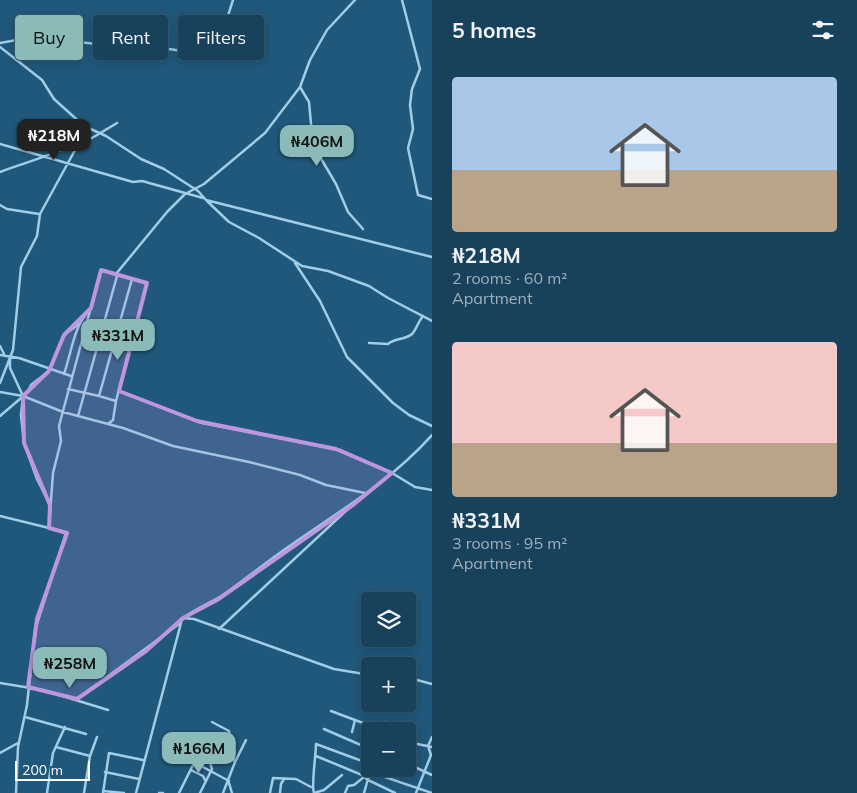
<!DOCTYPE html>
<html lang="en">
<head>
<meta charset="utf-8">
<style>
  :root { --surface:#18425c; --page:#214962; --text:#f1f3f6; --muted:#9fb0bb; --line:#365b72; --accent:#8bbbb9 }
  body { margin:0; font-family:Mulish,sans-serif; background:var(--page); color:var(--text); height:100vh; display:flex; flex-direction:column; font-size:19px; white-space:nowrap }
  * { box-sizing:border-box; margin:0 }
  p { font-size:16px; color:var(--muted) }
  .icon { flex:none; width:28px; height:28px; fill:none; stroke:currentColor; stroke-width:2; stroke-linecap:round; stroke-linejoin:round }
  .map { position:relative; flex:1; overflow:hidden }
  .details { display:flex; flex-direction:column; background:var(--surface); width:425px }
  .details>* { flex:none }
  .hud { position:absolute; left:15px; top:15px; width:341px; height:45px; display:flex; gap:10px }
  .fabs { position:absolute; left:361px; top:592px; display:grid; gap:10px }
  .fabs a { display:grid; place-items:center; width:55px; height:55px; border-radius:5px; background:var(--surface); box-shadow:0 2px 12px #0003,0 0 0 1px var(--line); font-size:25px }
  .scale { position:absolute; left:15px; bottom:12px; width:75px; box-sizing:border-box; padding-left:5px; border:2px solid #fff; border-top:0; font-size:14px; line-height:18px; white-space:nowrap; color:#fff; -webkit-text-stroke:4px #20587b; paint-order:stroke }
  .price { position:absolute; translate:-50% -42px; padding:0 11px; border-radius:10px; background:var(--accent); color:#111; font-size:16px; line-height:32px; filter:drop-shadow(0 1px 2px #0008) }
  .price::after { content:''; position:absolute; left:50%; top:30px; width:15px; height:11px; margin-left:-8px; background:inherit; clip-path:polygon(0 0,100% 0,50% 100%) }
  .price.active { background:#222; color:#fff }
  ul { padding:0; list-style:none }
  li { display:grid; align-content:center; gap:10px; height:265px; padding:0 20px }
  li span { display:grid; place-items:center; height:155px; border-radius:5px; color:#555 }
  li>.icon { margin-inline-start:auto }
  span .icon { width:90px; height:90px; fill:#fffc; stroke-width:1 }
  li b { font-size:21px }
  h2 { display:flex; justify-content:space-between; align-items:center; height:60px; padding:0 20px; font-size:21px }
  .tag { padding:0 18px; border-radius:5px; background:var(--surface); box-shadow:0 2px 12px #0003,0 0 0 1px var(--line); font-size:18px; line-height:45px }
  .tag.active { background:var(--accent); color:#111 }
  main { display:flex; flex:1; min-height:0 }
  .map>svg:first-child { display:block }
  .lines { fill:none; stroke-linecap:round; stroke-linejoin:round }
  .minor { stroke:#a1cde6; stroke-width:2.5 }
  .marked { fill:#bd96df; fill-opacity:0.2; stroke:#bd96df; stroke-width:4; stroke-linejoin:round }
</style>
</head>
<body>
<main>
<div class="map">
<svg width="432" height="793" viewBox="0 0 432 793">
  <rect width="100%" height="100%" fill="#20587b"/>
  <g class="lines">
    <path class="minor" d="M402,0L420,69L412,89L410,105L413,129L408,148L418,195L432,199
      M0,43L22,39L46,43L70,41L105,45L148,46L217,56L224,47L225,25L233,0
      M0,47L42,80L54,99L84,126L106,136L141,159L164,169L198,191L206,200L432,257
      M300,87L309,102L313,145L336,184L348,212L363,229
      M0,144L133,182L142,181L203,198
      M0,172C26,162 55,155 80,141L84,126
      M207,201L229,222L259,238L302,266L328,271L369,286L388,298L432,321
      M0,205L7,209L39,214
      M295,263L320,301L347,357L393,403L409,415L432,426
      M116,274L167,212L185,194L204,184L265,133L300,87L310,60L327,30L355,0
      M369,343L388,344C394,338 405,340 412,334C416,330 418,322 423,316
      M0,346L5,356
      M0,355L19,358L71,376
      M10,359V368L23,396L21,415L24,443L37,479L50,505
      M64,374C72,351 73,328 90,309
      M0,383L13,350L21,267L37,236L40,214L80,141L92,138L117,123
      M68,389L99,396L132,279
      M119,391L202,423L340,450L392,473L415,487L432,490
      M0,392L23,396L63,412L123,428L173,446L249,462L300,475L326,485L365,493
      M0,416L27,393L31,385L49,371L64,335L79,324
      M78,416L117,276
      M108,424L113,420L116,401
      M0,516L49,528
      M183,618L194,619L334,669L370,675
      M219,629L349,508
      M408,682L417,680L432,684
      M0,683L43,690L108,710
      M77,699L179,624C186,612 214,602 226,593C248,577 269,560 291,545C340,511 392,480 432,435
      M331,711L371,726L385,722
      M25,717L86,734
      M212,722L229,731L234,761
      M381,723L392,731
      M324,729L370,749
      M352,732L355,720
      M408,742L432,747
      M56,747L90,756
      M0,753L18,743
      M316,756L362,775L368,780L395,793
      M408,764L432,775
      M203,767L229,781
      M371,769L370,772L432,793
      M191,770L203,776L205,780
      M105,772L139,779
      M229,783L232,793
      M103,791L124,793
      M16,793L18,747L27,705L35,630L66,533L49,528L53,473L61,441L59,426L101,270L147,283L116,401L99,396
      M47,793L53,753L65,727
      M84,793L90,756L97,737
      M103,793L109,753L143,760
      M136,793L181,623
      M159,793H163
      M179,793L198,755L205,746L212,769L200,793
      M223,793L235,762L246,740
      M270,793L273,778L296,779L311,787
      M280,793L281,784L284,779
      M314,793C311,786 316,755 316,744L370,764
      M314,793L324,790L342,775
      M345,793L348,786L354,785L364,777
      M364,793L370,772
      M416,793L431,755L428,746L432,737"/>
  </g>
  <path class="marked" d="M101,270L147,283L119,391L197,421L336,449L392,473L353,505L217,600L183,618L146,651L77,699L28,687L37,619L67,533L49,528L50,505L24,443L23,396L49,371L64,335L91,308Z"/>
</svg>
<div class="fabs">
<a><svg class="icon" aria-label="layers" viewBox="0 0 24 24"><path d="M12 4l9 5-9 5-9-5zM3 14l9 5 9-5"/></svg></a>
<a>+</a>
<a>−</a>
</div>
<div class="scale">200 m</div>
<b class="price active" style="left:54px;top:161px">₦218M</b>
<b class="price" style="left:317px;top:167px">₦406M</b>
<b class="price" style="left:118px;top:361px">₦331M</b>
<b class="price" style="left:70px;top:689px">₦258M</b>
<b class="price" style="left:199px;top:774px">₦166M</b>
<div class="hud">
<a class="tag active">Buy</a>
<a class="tag">Rent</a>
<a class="tag">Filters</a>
</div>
</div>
<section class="details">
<h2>5 homes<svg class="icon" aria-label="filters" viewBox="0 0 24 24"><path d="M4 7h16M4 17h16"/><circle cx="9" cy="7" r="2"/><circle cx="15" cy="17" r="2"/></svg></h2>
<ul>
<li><span style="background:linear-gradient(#a9c7e8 60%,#b9a48a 0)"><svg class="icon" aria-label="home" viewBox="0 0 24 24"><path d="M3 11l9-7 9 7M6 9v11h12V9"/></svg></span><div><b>₦218M</b><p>2 rooms · 60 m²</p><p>Apartment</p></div></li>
<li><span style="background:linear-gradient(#f6c9c9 65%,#b9a48a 0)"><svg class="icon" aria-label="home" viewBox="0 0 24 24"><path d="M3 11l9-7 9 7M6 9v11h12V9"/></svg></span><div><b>₦331M</b><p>3 rooms · 95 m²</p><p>Apartment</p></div></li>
</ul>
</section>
</main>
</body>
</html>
